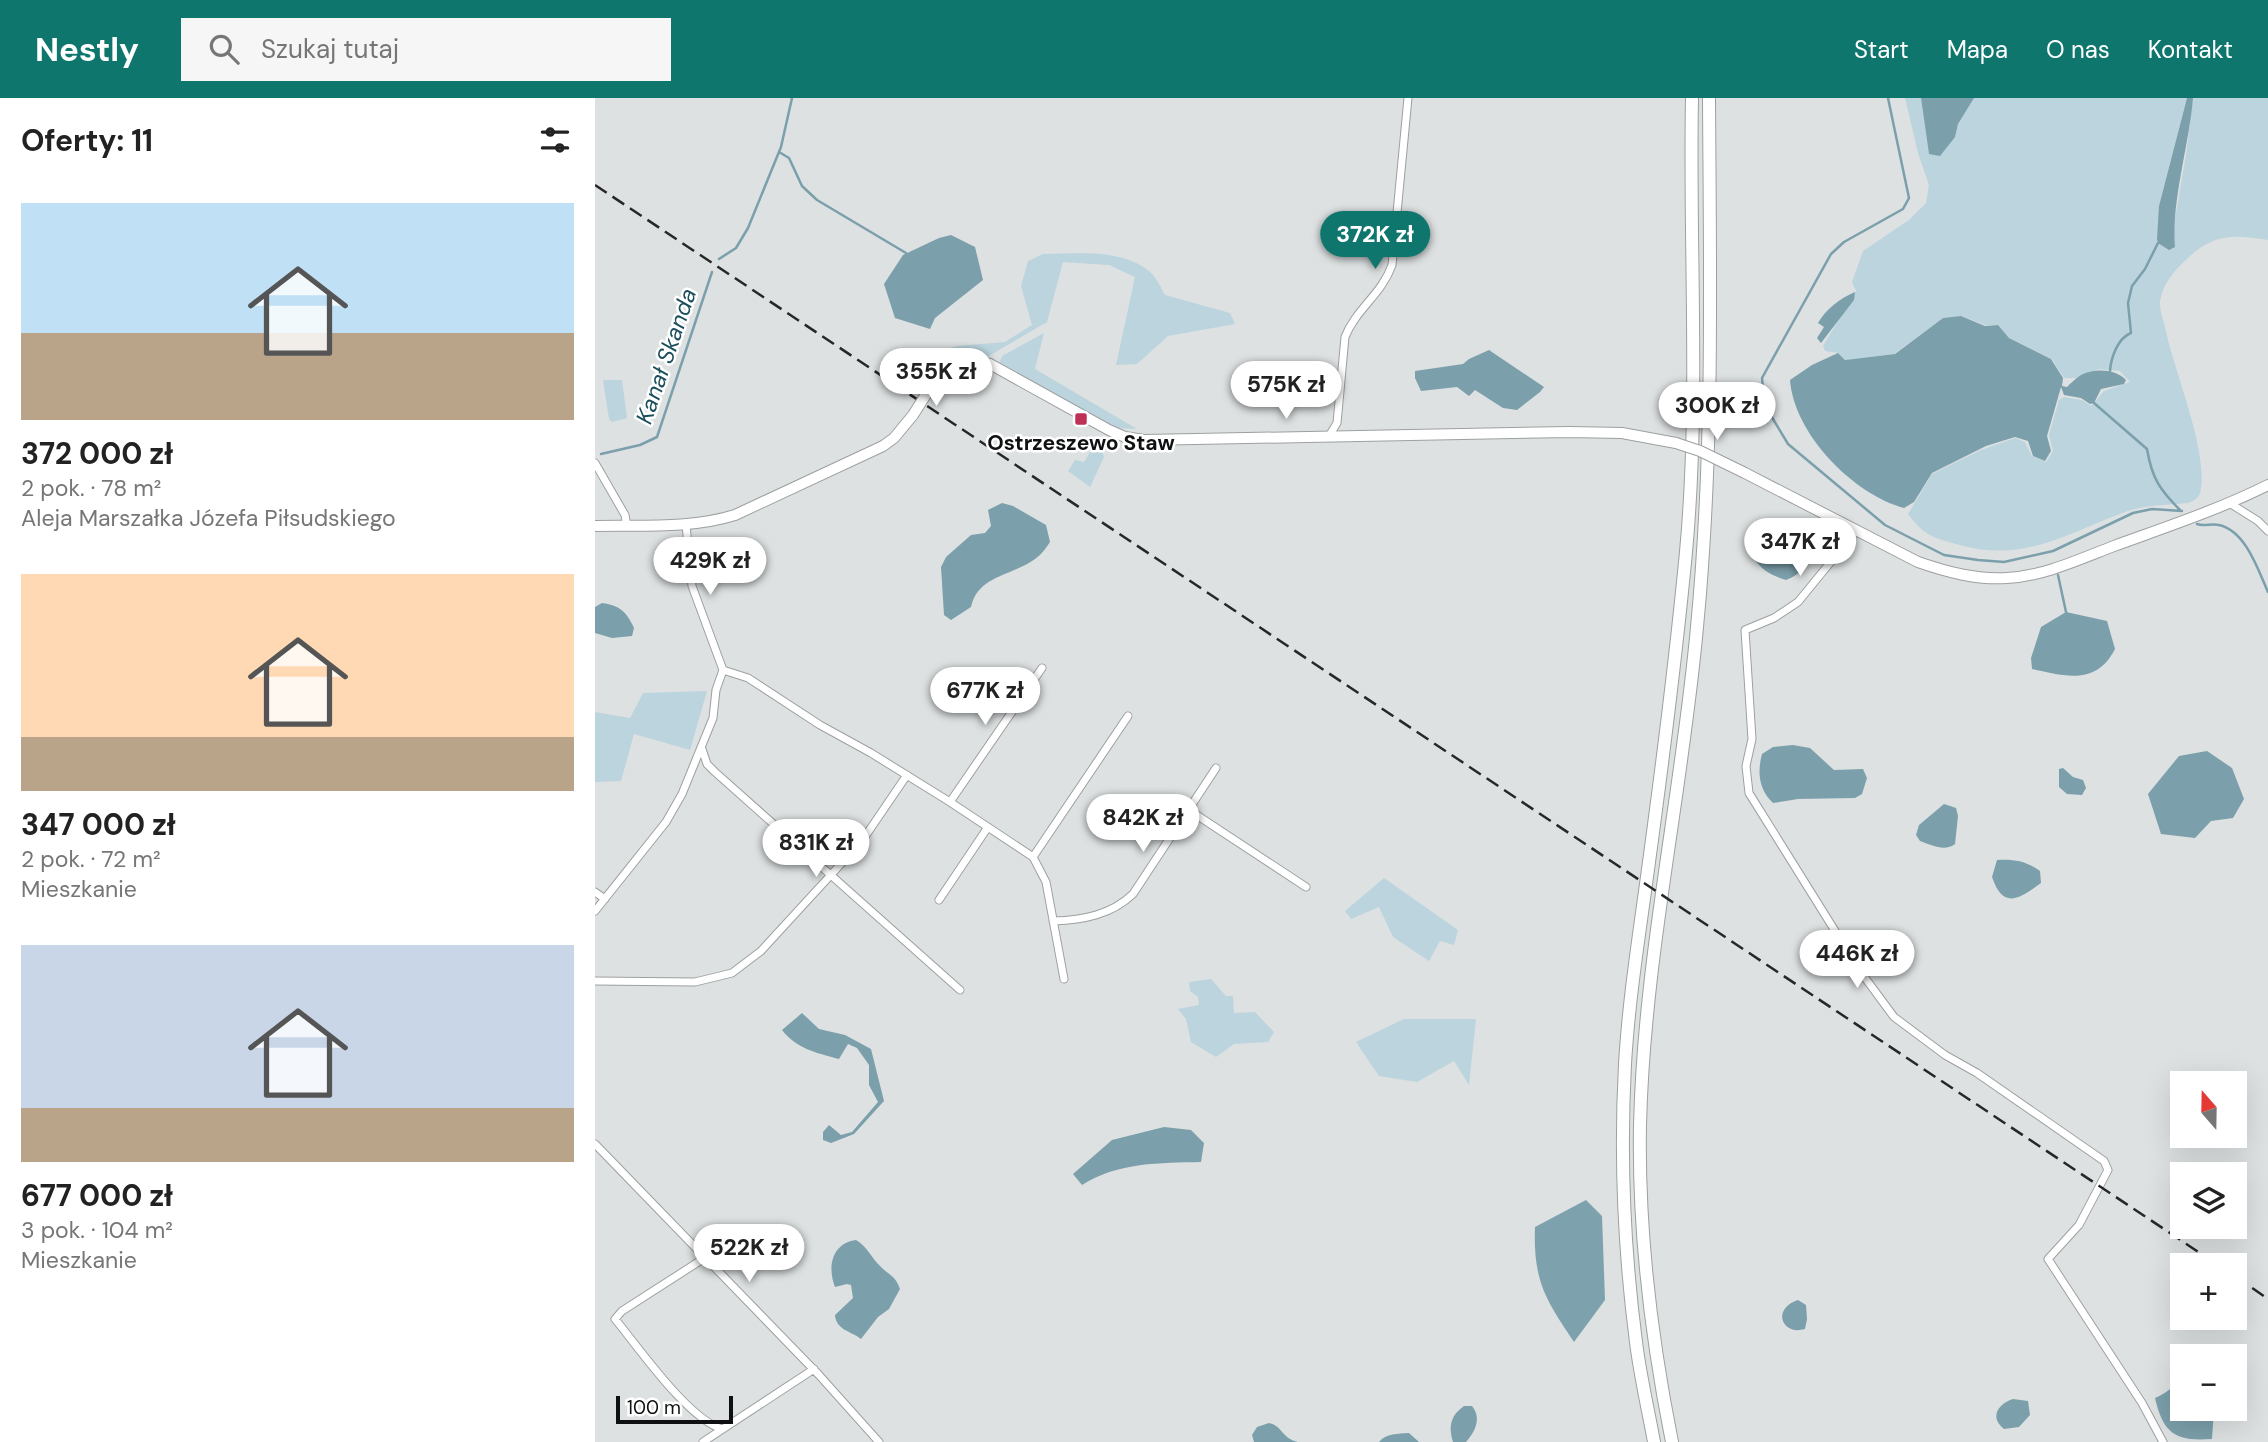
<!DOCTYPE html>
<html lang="pl">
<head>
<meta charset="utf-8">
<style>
  :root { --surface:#fff; --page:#f6f6f6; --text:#222; --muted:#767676; --accent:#0f766e }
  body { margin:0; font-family:"DM Sans",sans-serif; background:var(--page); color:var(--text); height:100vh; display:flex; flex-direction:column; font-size:26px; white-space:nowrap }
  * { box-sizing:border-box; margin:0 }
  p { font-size:23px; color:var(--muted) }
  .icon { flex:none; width:38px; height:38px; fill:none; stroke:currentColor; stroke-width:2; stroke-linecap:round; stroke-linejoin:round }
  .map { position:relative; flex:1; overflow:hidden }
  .details { display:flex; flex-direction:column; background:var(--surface); width:595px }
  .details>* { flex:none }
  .needle { width:46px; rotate:340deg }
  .controls { position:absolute; left:1575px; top:973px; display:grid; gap:14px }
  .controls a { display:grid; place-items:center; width:77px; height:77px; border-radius:0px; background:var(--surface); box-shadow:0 7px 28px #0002; font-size:35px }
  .scale { position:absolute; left:21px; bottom:18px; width:117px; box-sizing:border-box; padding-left:7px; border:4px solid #0f1011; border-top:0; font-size:19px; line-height:24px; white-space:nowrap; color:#0f1011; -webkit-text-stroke:5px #fff; paint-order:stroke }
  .price { position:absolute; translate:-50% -60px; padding:0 16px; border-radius:24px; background:#fff; color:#222; font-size:23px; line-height:46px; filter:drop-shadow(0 2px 4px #0008) }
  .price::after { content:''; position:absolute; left:50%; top:42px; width:21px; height:16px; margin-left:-10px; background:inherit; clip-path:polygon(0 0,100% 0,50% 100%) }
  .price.selected { background:var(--accent); color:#fff }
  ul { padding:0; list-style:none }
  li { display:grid; align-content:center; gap:14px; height:371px; padding:0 21px }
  li span { display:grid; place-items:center; height:217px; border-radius:0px; color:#555 }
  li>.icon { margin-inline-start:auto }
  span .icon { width:126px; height:126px; fill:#fffc; stroke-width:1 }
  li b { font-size:30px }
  h2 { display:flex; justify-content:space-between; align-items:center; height:84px; padding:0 21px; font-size:30px }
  header { display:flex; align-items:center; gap:42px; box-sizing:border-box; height:98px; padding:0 35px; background:var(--accent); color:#fff }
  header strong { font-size:33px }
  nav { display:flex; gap:38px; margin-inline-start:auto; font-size:24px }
  .search { width:490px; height:63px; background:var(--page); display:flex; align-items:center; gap:18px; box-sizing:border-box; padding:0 24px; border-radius:0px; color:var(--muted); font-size:26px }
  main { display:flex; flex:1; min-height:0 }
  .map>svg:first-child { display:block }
  .green { fill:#bbd4dd }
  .forest { fill:#7da2ad }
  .water { fill:#7b9fab }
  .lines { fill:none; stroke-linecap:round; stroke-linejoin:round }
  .stream { stroke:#7b9fab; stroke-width:2.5 }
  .street-casing { stroke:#9da0a1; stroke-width:9 }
  .secondary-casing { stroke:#9da0a1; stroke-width:12 }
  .highway-casing { stroke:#9da0a1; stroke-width:14 }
  .street { stroke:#fff; stroke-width:7 }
  .secondary { stroke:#fff; stroke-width:10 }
  .highway { stroke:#fff; stroke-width:12 }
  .rail { stroke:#252728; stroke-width:2.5; stroke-dasharray:14 7; stroke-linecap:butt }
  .secondary-bridge-casing { stroke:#9da0a1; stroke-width:12; stroke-linecap:butt }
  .secondary-bridge { stroke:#fff; stroke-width:10 }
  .poi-dot { fill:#bf3056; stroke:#fff; stroke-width:2.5 }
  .labels { text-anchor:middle; stroke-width:5; stroke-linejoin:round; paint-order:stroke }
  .poi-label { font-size:21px; font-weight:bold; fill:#0f1011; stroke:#fff }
  .water-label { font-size:23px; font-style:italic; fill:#1b4e5c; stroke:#fff }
</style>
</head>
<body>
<header>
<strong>Nestly</strong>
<div class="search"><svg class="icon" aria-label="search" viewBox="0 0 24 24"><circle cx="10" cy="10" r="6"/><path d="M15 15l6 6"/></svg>Szukaj tutaj</div>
<nav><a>Start</a><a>Mapa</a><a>O nas</a><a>Kontakt</a></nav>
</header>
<main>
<section class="details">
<h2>Oferty: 11<svg class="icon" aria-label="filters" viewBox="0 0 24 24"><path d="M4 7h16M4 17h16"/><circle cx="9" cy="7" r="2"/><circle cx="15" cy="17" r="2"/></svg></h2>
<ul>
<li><span style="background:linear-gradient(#bfe0f5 60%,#b9a48a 0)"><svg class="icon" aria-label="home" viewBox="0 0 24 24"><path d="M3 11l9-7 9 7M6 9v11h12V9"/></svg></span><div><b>372 000 zł</b><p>2 pok. · 78 m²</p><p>Aleja Marszałka Józefa Piłsudskiego</p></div></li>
<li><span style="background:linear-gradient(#ffd9b3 75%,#b9a48a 0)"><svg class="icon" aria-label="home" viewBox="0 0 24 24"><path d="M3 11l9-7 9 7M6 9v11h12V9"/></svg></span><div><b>347 000 zł</b><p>2 pok. · 72 m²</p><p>Mieszkanie</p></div></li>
<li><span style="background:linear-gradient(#c9d6e8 75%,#b9a48a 0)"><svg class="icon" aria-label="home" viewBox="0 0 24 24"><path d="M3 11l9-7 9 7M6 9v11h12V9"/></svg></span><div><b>677 000 zł</b><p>3 pok. · 104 m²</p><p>Mieszkanie</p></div></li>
</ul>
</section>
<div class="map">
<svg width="1673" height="1344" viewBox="0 0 1673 1344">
  <rect width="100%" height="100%" fill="#dde1e2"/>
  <path class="green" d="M1310,0H1326L1334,56L1360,39L1363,26L1379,0H1592L1564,108L1580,149L1578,132L1591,57L1598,0H1673V142C1640,137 1620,135 1594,159C1580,172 1569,183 1565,203C1564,210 1568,221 1570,229C1578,271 1615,356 1605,395C1603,401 1598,403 1593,405C1572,407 1549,407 1530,414C1470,436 1428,466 1361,446C1336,439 1329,437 1313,416L1337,376L1386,352L1420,340L1430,344L1437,358L1451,364L1458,353L1454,337L1464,302L1469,299L1487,302L1496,308L1509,293L1535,284L1525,273L1504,271L1480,280H1469L1457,261L1414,240L1403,227H1390L1367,218L1348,220L1299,256L1250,262L1243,255L1230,253L1228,248L1261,193L1257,184L1268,153L1314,122L1331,105L1334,87L1323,55Z
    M448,156C482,156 527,150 555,174C561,179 566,190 570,197L635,215L640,226L573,238L542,266L521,267L540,179L514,167L468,164L452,224L392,259L367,261L333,284L325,295L316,282L344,254L362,248L410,244L437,227L426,188L433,163Z
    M449,235L440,271L542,331L521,330L404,266L407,258Z
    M8,282H27L32,320L17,324L14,321Z
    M497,351H506L509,359L495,389L473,373L480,362L489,364Z
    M112,593L95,652L39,636L26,683L0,684V614L35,620L48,595Z
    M789,780L863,832L859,847L845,843L834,863L798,839L784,809L756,821L750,813Z
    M616,881L631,898H638L639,915L660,914L679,934L673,944L639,946L621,959L596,944L591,921L583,911L604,907L603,899L595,893L594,884Z
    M809,921H881L874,987L859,963L822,984L784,978L761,944Z"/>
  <path class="forest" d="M991,1102L1007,1118L1010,1202L979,1244C950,1201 938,1182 940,1129Z"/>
  <path class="water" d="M1326,0H1379L1363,26L1360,39L1345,58L1334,56Z
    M1592,0H1598C1594,48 1576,104 1580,149L1574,152L1563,145L1562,141L1564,108Z
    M356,137L380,149L388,182L340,220L335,231L300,220L289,186L308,157L344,140Z
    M1260,194L1259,202L1226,245L1222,240L1229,229L1223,225C1231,211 1244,201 1260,194Z
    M1366,218L1390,228L1403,227L1414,240L1456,261L1468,280L1467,288L1472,289C1476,285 1481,280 1486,277C1499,270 1521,271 1531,282L1529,286L1506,291L1499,305L1495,306L1486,300L1469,297L1466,289L1452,338L1456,353L1450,363L1438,358L1433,343L1420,339L1391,348L1337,375L1319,404L1309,410C1258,396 1199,336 1195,282L1217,267L1243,255L1250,262L1300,256L1348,220Z
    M894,252L949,289L945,294L922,312L908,310L880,292L874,298L862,289L826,293L820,280V273L868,266L874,261Z
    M407,405L418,408L451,427L455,444C451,450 446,457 440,461C417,478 383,477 376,509L356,522L349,517L346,469L351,459L376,437L390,435L396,428L393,412Z
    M1190,425L1216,441C1220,460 1210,475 1191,482C1165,474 1146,457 1164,428Z
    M7,505C24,507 32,514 39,530L37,538L17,540L0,535V509Z
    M1471,514L1512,523L1520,551C1501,588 1470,578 1437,571L1436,560L1446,529Z
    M1198,647L1215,650L1239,672L1268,671L1272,680L1267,696L1260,700L1203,701L1178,705C1164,692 1162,675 1167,656L1178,649Z
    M1612,653L1637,670L1649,701L1638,720L1616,723L1600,740L1566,736L1553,696L1584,658Z
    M1468,670L1478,679L1488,682L1491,690L1487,697L1472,696L1464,689V671Z
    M1349,706L1361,710L1363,718L1360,746C1350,754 1336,747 1325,743L1321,737L1324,727Z
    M1402,762C1419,761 1431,763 1445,773L1446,785C1423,802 1408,811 1397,779Z
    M207,915L224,931L250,937L276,951L289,1003L259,1036L236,1045L228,1042V1034L234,1027L246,1037L257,1034L283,1004L274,987V967L262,950L253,946L244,961C222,955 202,951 187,932Z
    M569,1029L596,1032L609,1045L606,1064C565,1065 523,1064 487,1087L478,1076L517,1042Z
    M261,1142C273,1149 276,1160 286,1169C295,1178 300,1177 305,1191L294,1211L283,1219L266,1241C256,1233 241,1232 240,1217L258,1200L256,1187L252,1186L240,1189C232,1169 237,1145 261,1142Z
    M1203,1202L1211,1207L1212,1221L1210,1231C1187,1238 1176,1211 1203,1202Z
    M1587,1283V1311H1619L1617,1341C1579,1344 1568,1334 1560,1300C1571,1296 1577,1288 1587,1283Z
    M1418,1301L1433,1303L1435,1317L1424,1329L1409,1331C1394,1319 1403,1306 1418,1301Z
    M869,1308H877C887,1320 880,1334 871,1344H858C853,1328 856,1317 869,1308Z
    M674,1325C688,1328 686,1340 703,1344H659L657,1337L662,1329Z
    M814,1335L824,1344H784C791,1335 803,1336 814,1335Z"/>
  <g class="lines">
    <path class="stream" d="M1293,0L1314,100L1308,111L1249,144L1236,156L1167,280L1169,300L1175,316L1193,346L1290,427L1349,457L1383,462L1409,464L1458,453L1538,415L1557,411L1587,413
      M184,54L194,60L207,88L222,102L311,155
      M124,161L141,150L153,130L186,49L197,0
      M1515,273C1516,259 1523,240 1536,235L1533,205L1537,188L1550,171L1563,145
      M1499,305L1552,351C1557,381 1565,392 1586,413
      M6,356L45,347L62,339L117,174
      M1602,426C1609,429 1616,425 1624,427C1651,433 1663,472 1673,494
      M1463,477L1471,514"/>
    <defs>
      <path id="street" d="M734,338L742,325L750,239C761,211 787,196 797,167L813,0
        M0,365L30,417L32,428
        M1636,406L1663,423L1673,433
        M1261,433L1203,504L1179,520L1150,532L1157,641L1151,668L1154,695L1265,873L1299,919L1350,957L1382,975L1509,1063L1513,1072L1484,1127L1453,1161L1547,1305L1568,1344
        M128,572L153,580L225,627L276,655L355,704L438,759L451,784L469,881
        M107,651L112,666L120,674L365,892
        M355,704L447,570
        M594,712L711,789
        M438,759L533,618
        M0,794L10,801
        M344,802L393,729
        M0,813L71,724L87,696L118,620L121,592L128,572L97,488L91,427
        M458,823C488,822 516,817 538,796L621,670
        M0,883L100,884L137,875L166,853L267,743L312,677
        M0,1046L224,1277L284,1344
        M111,1159L27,1213L20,1221C44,1250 93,1321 127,1331
        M108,1344L219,1271"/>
      <path id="secondary" d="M337,287C355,266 368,261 395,266L514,332L530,339L549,342L975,334L1027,335L1081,345
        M1150,375L1323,464C1352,474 1381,482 1412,480C1449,478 1485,461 1519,448C1571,429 1623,412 1673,387
        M0,428C47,427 95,431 140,417L288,348L299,340L318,317"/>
      <path id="highway" d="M1059,1344C1053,1311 1045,1277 1041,1244C1029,1152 1025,1059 1030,966C1034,898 1045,832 1054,764C1068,661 1081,558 1091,454C1105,303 1094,151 1097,0
        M1077,1344C1056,1239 1043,1134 1045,1027C1049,860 1087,696 1102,529C1119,353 1115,176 1114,0"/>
    </defs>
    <use href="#street" class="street-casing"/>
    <use href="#secondary" class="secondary-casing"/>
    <use href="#highway" class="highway-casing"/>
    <use href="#street" class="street"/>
    <use href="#secondary" class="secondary"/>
    <use href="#highway" class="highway"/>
    <path class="rail" d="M0,87L1623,1167
      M1640,1178L1673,1201"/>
    <defs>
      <path id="secondary-bridge" d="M318,317L337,287
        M1081,345L1105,353L1150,375"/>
    </defs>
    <use href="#secondary-bridge" class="secondary-bridge-casing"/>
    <use href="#secondary-bridge" class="secondary-bridge"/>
  </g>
  <rect class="poi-dot" x="479" y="314" width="14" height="14" rx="3.5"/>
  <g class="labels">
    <g class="poi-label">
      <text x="486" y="352">Ostrzeszewo Staw</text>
    </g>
    <g class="water-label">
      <text transform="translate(71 258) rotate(-71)" y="8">Kanał Skanda</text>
    </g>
  </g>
</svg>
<div class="controls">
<a><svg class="needle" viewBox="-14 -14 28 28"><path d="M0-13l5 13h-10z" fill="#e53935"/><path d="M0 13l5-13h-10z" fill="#767676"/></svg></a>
<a><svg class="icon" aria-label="layers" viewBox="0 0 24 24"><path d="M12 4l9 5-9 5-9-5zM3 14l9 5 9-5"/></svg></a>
<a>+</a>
<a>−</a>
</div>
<div class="scale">100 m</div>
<b class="price selected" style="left:780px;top:173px">372K zł</b>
<b class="price" style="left:341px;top:310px">355K zł</b>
<b class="price" style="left:691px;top:323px">575K zł</b>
<b class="price" style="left:1122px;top:344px">300K zł</b>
<b class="price" style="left:1205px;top:480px">347K zł</b>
<b class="price" style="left:115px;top:499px">429K zł</b>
<b class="price" style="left:390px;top:629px">677K zł</b>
<b class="price" style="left:548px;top:756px">842K zł</b>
<b class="price" style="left:221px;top:781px">831K zł</b>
<b class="price" style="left:1262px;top:892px">446K zł</b>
<b class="price" style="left:154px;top:1186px">522K zł</b>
</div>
</main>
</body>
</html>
